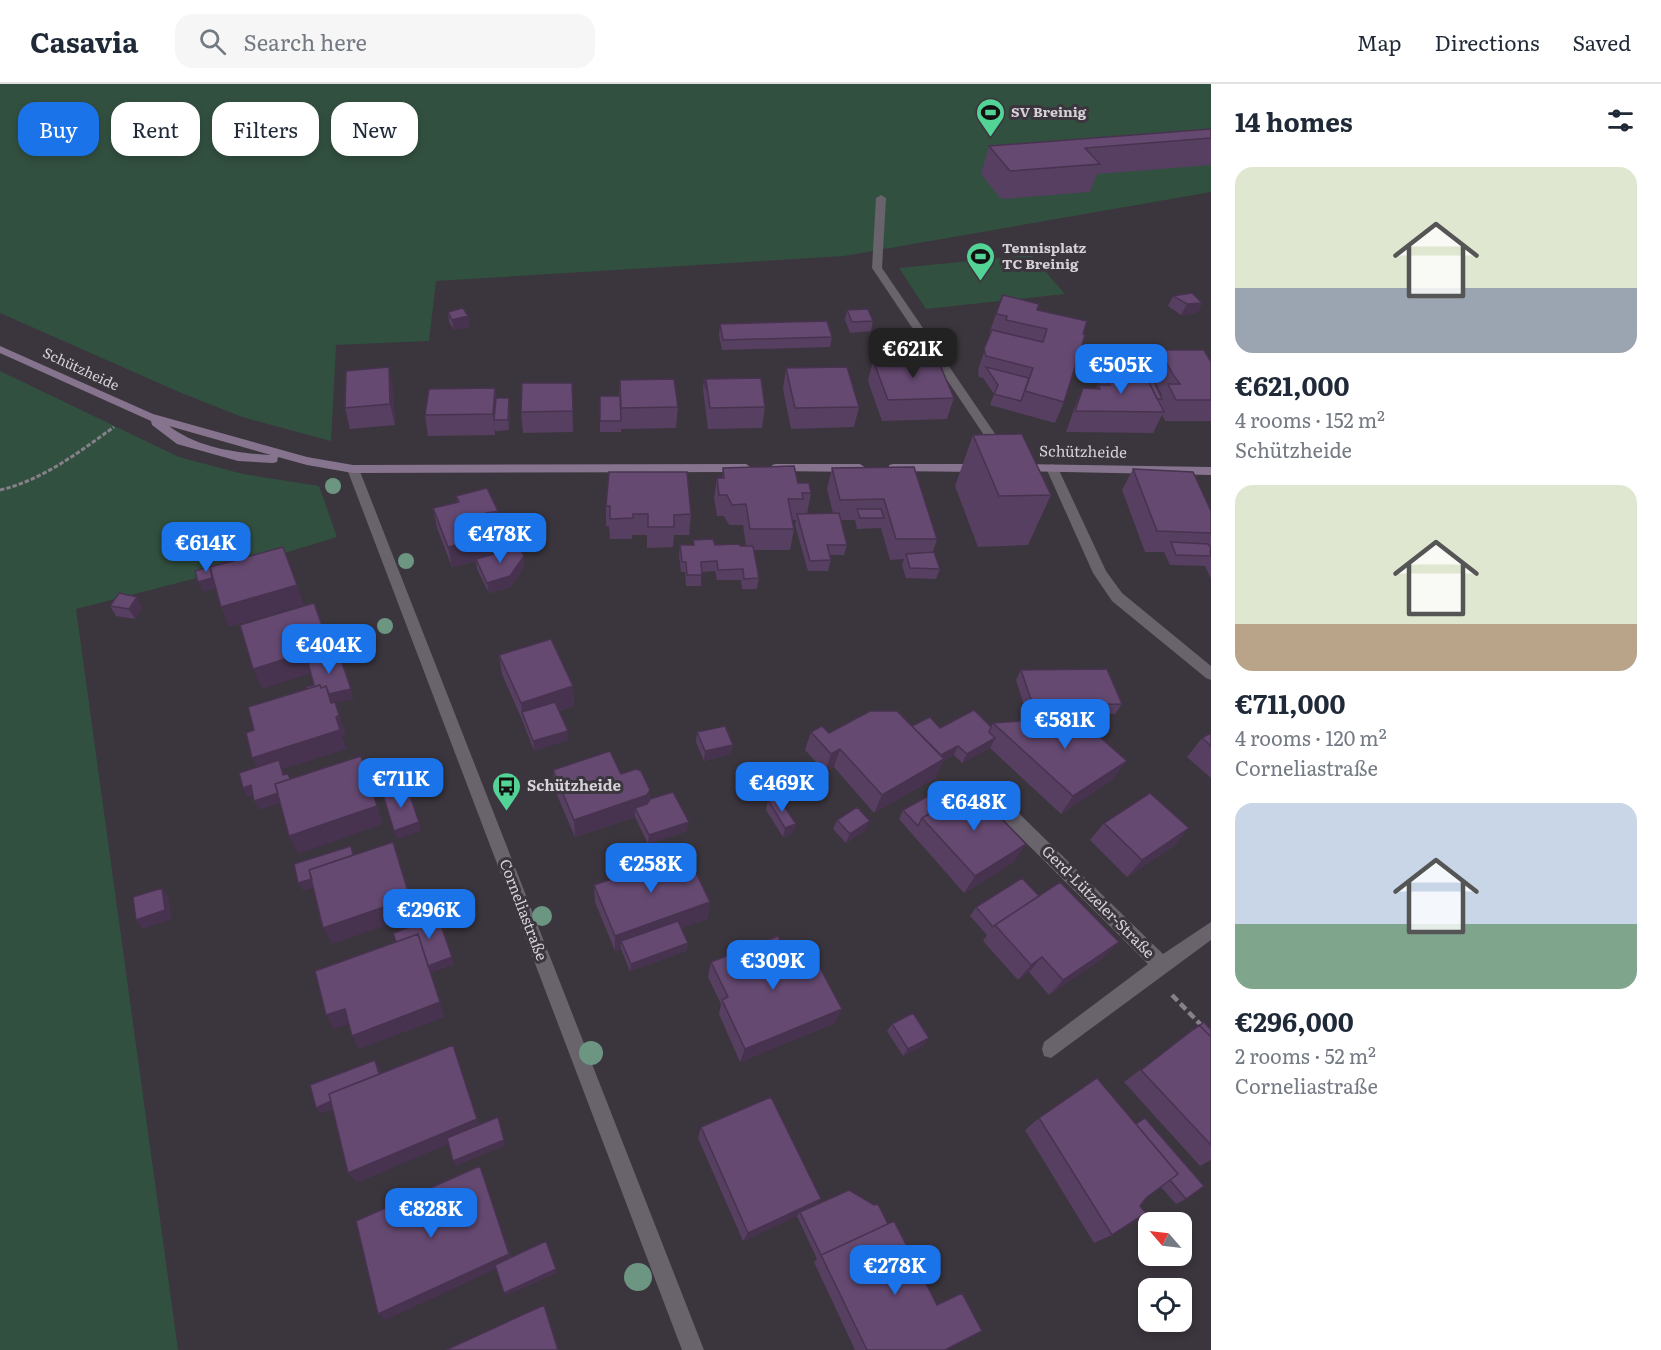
<!DOCTYPE html>
<html lang="en">
<head>
<meta charset="utf-8">
<style>
  :root { --surface:#fff; --page:#f6f6f7; --text:#1f2937; --muted:#747a83; --line:#e0e1e3; --accent:#1a73e8 }
  body { margin:0; font-family:Literata,serif; background:var(--page); color:var(--text); height:100vh; display:flex; flex-direction:column; font-size:22px; white-space:nowrap }
  * { box-sizing:border-box; margin:0 }
  p { font-size:20px; color:var(--muted) }
  .icon { flex:none; width:33px; height:33px; fill:none; stroke:currentColor; stroke-width:2; stroke-linecap:round; stroke-linejoin:round }
  .map { position:relative; flex:1; overflow:hidden }
  .drawer { display:flex; flex-direction:column; background:var(--surface); width:450px }
  .drawer>* { flex:none }
  .guide { position:absolute; left:18px; top:18px; width:570px; height:54px; display:flex; gap:12px }
  .needle { width:39px; rotate:298deg }
  .buttons { position:absolute; left:1138px; top:1128px; display:grid; gap:12px }
  .buttons a { display:grid; place-items:center; width:54px; height:54px; border-radius:12px; background:var(--surface); box-shadow:0 3px 9px #0003; font-size:30px }
  .price { position:absolute; translate:-50% -51px; padding:0 14px; border-radius:12px; background:var(--accent); color:#fff; font-size:20px; line-height:39px; filter:drop-shadow(0 2px 3px #0008) }
  .price::after { content:''; position:absolute; left:50%; top:36px; width:18px; height:14px; margin-left:-9px; background:inherit; clip-path:polygon(0 0,100% 0,50% 100%) }
  .price.selected { background:#222; color:#fff }
  ul { padding:0; list-style:none }
  li { display:grid; align-content:center; gap:12px; height:318px; padding:0 24px }
  li span { display:grid; place-items:center; height:186px; border-radius:18px; color:#555 }
  li>.icon { margin-inline-start:auto }
  span .icon { width:108px; height:108px; fill:#fffc; stroke-width:1 }
  li b { font-size:26px }
  h2 { display:flex; justify-content:space-between; align-items:center; height:72px; padding:0 24px; font-size:26px }
  .chip { padding:0 21px; border-radius:18px; background:var(--surface); box-shadow:0 3px 9px #0003; font-size:21px; line-height:54px }
  .chip.selected { background:var(--accent); color:#fff }
  header { display:flex; align-items:center; gap:36px; box-sizing:border-box; height:84px; padding:0 30px; background:var(--surface); border-bottom:2px solid var(--line) }
  header strong { font-size:28px }
  nav { display:flex; gap:33px; margin-inline-start:auto; font-size:21px }
  .search { width:420px; height:54px; background:var(--page); display:flex; align-items:center; gap:15px; box-sizing:border-box; padding:0 21px; border-radius:18px; color:var(--muted); font-size:22px }
  main { display:flex; flex:1; min-height:0 }
  .map>svg:first-child { display:block }
  .green { fill:#325040 }
  .lines { fill:none; stroke-linecap:round; stroke-linejoin:round }
  .path-far1 { stroke:#868188; stroke-width:3; stroke-dasharray:4.5 2; stroke-linecap:butt }
  .path { stroke:#868188; stroke-width:4.5; stroke-dasharray:8 4; stroke-linecap:butt }
  .lane { fill:#69636c; fill-rule:evenodd }
  .street { fill:#69636c; fill-rule:evenodd }
  .secondary { fill:#86748e; fill-rule:evenodd }
  .tree { fill:#6c9681 }
  .wall { fill:#573f61 }
  .shaded-wall { fill:#47334f }
  .building { fill:#654971; stroke:#47334f; stroke-width:1.5 }
  .labels { text-anchor:middle; stroke-width:6; stroke-linejoin:round; paint-order:stroke }
  .far-poi-label { font-size:14px; font-weight:bold; fill:#d5d1d7; stroke:#3b353d; text-anchor:start }
  .far-street-label { font-size:14px; fill:#d5d1d7; stroke:#3b353d }
  .street-label { font-size:15px; fill:#d5d1d7; stroke:#3b353d }
  .poi-label { font-size:15px; font-weight:bold; fill:#d5d1d7; stroke:#3b353d; text-anchor:start }
</style>
</head>
<body>
<header>
<strong>Casavia</strong>
<div class="search"><svg class="icon" aria-label="search" viewBox="0 0 24 24"><circle cx="10" cy="10" r="6"/><path d="M15 15l6 6"/></svg>Search here</div>
<nav><a>Map</a><a>Directions</a><a>Saved</a></nav>
</header>
<main>
<div class="map">
<svg width="1211" height="1266" viewBox="0 0 1211 1266">
  <rect width="100%" height="100%" fill="#3b353d"/>
  <path class="green" d="M0,0H1211V108L844,172L436,197L429,257L336,261L331,357L242,333L179,308L0,229Z
    M1031,171L1065,210L926,225L899,184Z
    M0,287L179,373L243,390L319,402L337,453L232,485L76,525L178,1266H0Z"/>
  <g class="lines">
    <path class="path-far1" d="M0,406C43,396 79,368 114,343"/>
    <path class="path" d="M1172,911L1202,942"/>
    <path class="lane" d="M881,111L886,114L882,184L1004,363V369H996L872,184L876,114Z"/>
    <path class="street" d="M1052,380L1058,384L1106,487L1122,509L1211,582V596L1206,594L1112,517L1093,489L1046,384Z
      M353,381L359,385L704,1266H682L347,385Z
      M983,698L989,700L1163,870L1211,838V856L1051,974L1044,972L1042,965L1044,958L1148,880L977,710L975,705L977,700Z"/>
    <path class="secondary" d="M0,262L153,330L307,373L353,381L746,380L752,384L746,388L353,389L307,381L278,373L277,378L273,379L238,377L177,360L152,341L151,337L0,269ZM169,342L271,371C236,369 198,364 169,342Z
      M776,380H860L866,384L860,388L772,387V381Z
      M893,380H980L986,384L980,388L889,387V381Z
      M1019,380L1211,383V391L1015,387V381Z"/>
  </g>
  <g class="tree">
    <circle cx="333" cy="402" r="8"/>
    <circle cx="406" cy="477" r="8"/>
    <circle cx="385" cy="542" r="8"/>
    <circle cx="542" cy="832" r="10"/>
    <circle cx="591" cy="969" r="12"/>
    <circle cx="638" cy="1193" r="14"/>
  </g>
  <path class="wall" d="M1211,45V81L1097,90L1090,108L1001,115L981,90L989,62Z
    M1173,212L1202,219L1197,229L1181,231L1168,222Z
    M847,226L873,237L871,247L850,249L845,236Z
    M1037,226L1083,250L1064,318L1055,339L990,321L994,310L983,294L979,293L978,286L990,250H989L996,230Z
    M448,228L468,232L469,243L454,246L449,238Z
    M720,240L832,253L830,263L722,266L719,251Z
    M1159,266L1211,278V337H1165L1162,331L1153,349L1066,348L1074,325L1083,304L1096,305L1104,288L1148,296L1161,313L1162,311L1149,286Z
    M873,276L954,314L947,335L882,337L868,297Z
    M786,284L859,323L854,343L791,345L783,305Z
    M704,295L765,323L762,344L708,345L703,305Z
    M620,296L678,323L676,344L621,345V348H600V312H619Z
    M572,299L573,348L523,349L521,328Z
    M393,304L395,341L350,345L345,324Z
    M495,304L496,314H509L510,324L509,346L496,347L495,346V351L428,352L425,331Z
    M973,351L1051,411L1028,461L978,463L955,402Z
    M914,383L937,455L933,468L940,485L936,495L906,494L902,481L904,475L890,476L881,444L857,445L855,436H841L847,461L844,471H830L831,476L828,487H808L795,441L796,436H792L794,445L790,466H754L759,494L757,505H742L741,496H717L715,487L701,488V502H686L685,488H681L679,471L680,461H693V456L715,461L746,462L743,441H729L724,432H717L714,414L717,394H722L723,384L798,399L811,409L807,430L833,429L827,405L832,384Z
    M1133,385L1211,427V495L1205,482L1170,481L1164,468H1145L1122,406Z
    M609,388L691,430L689,451H674L673,463L647,464V451H632V455H610L609,442H606V422Z
    M456,412L500,447L495,448L498,469L524,482L511,503L489,509L477,485L476,477L452,483L437,444L433,424L457,418Z
    M110,522L142,523L135,535L116,532Z
    M499,571L573,602L574,622L559,627L568,656L534,667L523,638L502,590Z
    M1021,586L1122,620L1115,630L1027,631L1016,596Z
    M993,639L1113,695L1061,730L990,664L962,679L954,671L943,677L935,694L874,729L834,683L825,688L805,666L811,648L829,649L912,642L940,644L991,643Z
    M697,648L731,670L704,677L696,658Z
    M1211,649V694L1187,673L1202,654Z
    M553,686L621,690L650,706V715L687,747L648,760L635,733L575,753L554,704Z
    M768,716L793,749L783,753L766,726Z
    M950,718L1014,778L964,809L899,735L903,726Z
    M837,736L866,746L846,759L833,745Z
    M1104,739L1189,744L1174,762L1127,793L1090,756Z
    M594,801L710,818L707,835L681,844L688,859L686,867L630,887L621,865L615,867L595,818Z
    M1039,812L1104,873L1049,911L1029,888L1018,896L983,857L987,851L970,832L976,823Z
    M790,876L835,939L740,978L719,930L721,920L708,893L711,878Z
    M1204,938L1211,946V1076L1200,1082L1124,998Z
    M892,940L924,961L903,972L887,947Z
    M1039,1034L1136,1040L1145,1034L1186,1115L1176,1120L1161,1103L1146,1114L1112,1151L1094,1159L1025,1046Z
    M701,1043L817,1120L945,1266H855L814,1178L817,1175L797,1132L743,1157L698,1054Z"/>
  <path class="shaded-wall" d="M1202,219L1197,229L1181,231L1187,220Z
    M468,232L469,243L454,246L452,236Z
    M389,283L393,304L395,341L390,320Z
    M495,304L497,325L494,336L495,351L493,330Z
    M509,314L510,324L509,346L508,336Z
    M498,427L500,447L489,450L486,429Z
    M496,451L498,472L476,475V477L452,483L448,463Z
    M524,472V482L511,503L489,509L487,499Z
    M236,487L240,498L203,508L198,498Z
    M297,501L304,521L229,543L221,523Z
    M137,513L142,523L135,535L129,525Z
    M329,561L336,581L262,605L253,585Z
    M573,602L574,622L525,637L522,628L521,619Z
    M351,605L354,615L335,619L346,650L342,652L347,665L283,685L287,700L261,692L252,674L310,615Z
    M568,647V656L534,667L533,657Z
    M995,654L990,664L962,679L967,670Z
    M733,661L731,670L704,677L705,667Z
    M958,662L954,671L943,677L935,694L874,729L882,711L932,676Z
    M840,665L834,683L825,688L831,670Z
    M361,672L383,740L298,770L289,752Z
    M1127,677L1113,695L1061,730L1073,712Z
    M288,690L292,699L296,714L259,726L254,717Z
    M251,701L256,711L247,713L243,704Z
    M650,706L649,724H635V733L575,753L574,736Z
    M870,737L866,746L846,759L850,750Z
    M419,738L421,747L397,755L394,747Z
    M689,738L687,747L648,760L649,751Z
    M796,740L793,749L783,753L785,744Z
    M1189,744L1174,762L1127,793L1142,776Z
    M393,758L416,831L332,860L323,844Z
    M1026,760L1014,778L964,809L975,792Z
    M351,762L354,771L359,789L303,807L298,799Z
    M162,804L168,812L172,835L142,845L136,836Z
    M710,818L707,835L624,864L621,857V865L615,867V852Z
    M1119,858L1104,873L1049,911L1063,896Z
    M688,859L686,867L630,887L631,880Z
    M423,866L445,933L359,965L352,952Z
    M452,873L454,881L431,889L428,882Z
    M1042,873L1029,888L1018,896L1031,881Z
    M345,925L353,939L334,945L326,931Z
    M842,925L835,939L740,978L745,965Z
    M929,954L924,961L903,972L908,965Z
    M453,961L481,1046L357,1099L348,1089Z
    M375,976L379,982L384,1004L321,1030L316,1024Z
    M504,1056L506,1061L456,1082L453,1077Z
    M480,1082L513,1177L386,1236L378,1230Z
    M821,1115L813,1125L800,1128L797,1132L743,1157L748,1149Z
    M556,1185L557,1189L506,1212L504,1209Z"/>
  <path class="building" d="M1211,45V54L1085,64L1100,80L1010,87L989,62Z
    M1192,209L1202,219L1187,220L1173,212Z
    M1003,211L1039,220L1037,226L1087,237L1083,250L1085,251L1064,318L1025,307L1033,284L986,272L984,265L992,246L1043,258L1047,245L1006,236L1007,232L996,230Z
    M463,224L468,232L452,236L448,228Z
    M868,225L873,237L852,238L847,226Z
    M827,237L832,253L723,256L720,240Z
    M1159,266H1204L1211,278V316H1176L1168,300H1180L1174,292Z
    M937,274L954,314L888,316L873,276Z
    M389,283L390,320L345,324L346,287Z
    M847,283L859,323L795,324L786,284Z
    M986,283L1029,294L1021,317L994,310L998,301Z
    M1104,288H1144L1164,328L1075,327L1083,304L1100,305L1098,301H1110Z
    M740,294L706,295V305L704,295Z
    M761,294L765,323L710,324L706,295Z
    M674,295L678,323L621,324L620,296Z
    M1148,296H1153L1162,315H1157Z
    M522,299H572L573,327L521,328Z
    M495,304L493,330L425,331L429,305Z
    M600,312H620L621,337H600Z
    M496,314H509L508,336H494Z
    M1022,350L1051,411L999,412L973,351Z
    M794,382L798,399H809L811,409H802L803,415H788L794,445H750L746,420L732,421L727,411H719L717,394H724L723,384Z
    M914,383L937,455H896L884,415L840,416L832,384Z
    M1133,385L1193,388L1211,427V449L1157,447Z
    M609,388H687L691,430L674,431V443H648V430H633V434L610,435V422H606Z
    M487,404L498,427L486,429L496,451L448,463L433,424L459,418L456,412Z
    M857,425H881L884,434H860Z
    M839,429L847,461H827L831,476L810,477L797,430Z
    M713,455L715,461L739,460L740,462H753L759,494L744,495L743,485L718,486L717,477L701,478L702,491H687L686,478H682L680,461H694L693,456Z
    M1171,458L1208,460L1211,464L1210,468L1211,472L1176,471Z
    M283,463L297,501L221,523L210,483Z
    M519,463L524,472L510,492L487,499L476,475Z
    M934,468L940,485L910,484L906,470Z
    M232,476L233,477L210,483L212,494L198,498L195,487Z
    M119,509L137,513L129,525L110,522Z
    M314,519L329,561L253,585L240,541Z
    M551,555L573,602L521,619L499,571Z
    M339,570L351,605L329,610L326,602L321,604L320,601L307,605L306,603L314,601L308,579Z
    M1107,585L1122,620L1033,621L1021,586Z
    M320,601L321,604L326,602L331,619L335,618L339,631L336,633L340,646L252,674L246,649L254,646L248,623Z
    M555,618L568,647L533,657L522,628Z
    M974,626L991,643L989,648L995,654L967,670L958,662L941,671L912,642L930,633L940,644Z
    M870,627H897L944,675L882,711L840,665L831,670L811,648L822,642L829,649Z
    M1077,633L1127,677L1073,712L993,639Z
    M725,642L733,661L705,667L697,648Z
    M1211,649V662L1202,654Z
    M610,667L621,690L636,685L641,687L650,706L647,711L574,736L553,686Z
    M361,672L377,722L289,752L275,700Z
    M279,676L283,691L288,690L290,695L275,700L278,709L254,717L251,701L243,704L239,689Z
    M407,703L419,738L394,747L383,711Z
    M973,705L1026,760L975,792L922,734Z
    M939,706L950,718L922,734L918,742L903,726Z
    M673,708L689,738L649,751L635,724L647,720L650,715Z
    M1150,709L1189,744L1142,776L1104,739Z
    M778,713L796,740L785,744L768,716Z
    M857,723L870,737L850,750L837,736Z
    M393,758L410,814L323,844L309,786Z
    M351,762L353,771L309,786L312,795L298,799L294,780Z
    M687,770L710,818L615,852L594,801Z
    M1022,794L1039,812L995,841L993,843L976,823Z
    M1060,798L1119,858L1063,896L1042,873L1031,881L995,841Z
    M162,804L165,826L136,836L133,813Z
    M438,833L452,873L428,882L418,850L396,858L393,849Z
    M678,837L688,859L631,880L621,857Z
    M418,850L440,918L352,952L345,925L326,931L315,887Z
    M778,852L790,876L811,867L842,925L745,965L722,916L728,913L711,878Z
    M913,929L929,954L908,965L892,940Z
    M1204,938L1211,946V953L1199,941L1193,946Z
    M1199,941L1211,953V1061L1141,986Z
    M453,961L477,1035L348,1089L329,1010Z
    M375,976L379,990L329,1010L331,1017L316,1024L310,1001Z
    M1097,994L1178,1090L1146,1114L1140,1122L1146,1129L1112,1151L1039,1034Z
    M771,1013L821,1115L748,1149L701,1043Z
    M498,1033L504,1056L453,1077L447,1054Z
    M1145,1034L1204,1102L1186,1115L1170,1096L1178,1090L1136,1040Z
    M480,1082L509,1170L378,1230L356,1137Z
    M849,1106L874,1121L878,1120L888,1140L821,1171L800,1128Z
    M894,1137L937,1221L962,1209L982,1247L945,1266H867L821,1171Z
    M546,1157L556,1185L504,1209L495,1181Z
    M544,1221L558,1266H446Z"/>
  <defs>
    <symbol id="stadium-pin" viewBox="-11 -11 22 30"><path d="M0 17L-7.5 6A9.5 9.5 0 1 1 7.5 6Z" fill="#53d396" stroke="#3b353d"/><path d="M0-5a6.5 5 0 1 0 0 10a6.5 5 0 1 0 0-10ZM-3.5-1.8h7v3.6h-7Z" fill="#111"/></symbol>
    <symbol id="bus-pin" viewBox="-11 -11 22 30"><path d="M0 17L-7.5 6A9.5 9.5 0 1 1 7.5 6Z" fill="#53d396" stroke="#3b353d"/><path d="M-5-6H5V4H4V6H2V4H-2V6H-4V4H-5ZM-3.5-4V0h7V-4ZM-3.5 1.2v1.5H-2V1.2ZM2 1.2v1.5H3.5V1.2Z" fill="#111"/></symbol>
  </defs>
  <g fill-rule="evenodd">
    <use href="#stadium-pin" x="974" y="12" width="33" height="45"/>
    <use href="#stadium-pin" x="964" y="156" width="33" height="45"/>
    <use href="#bus-pin" x="490" y="686" width="33" height="45"/>
  </g>
  <g class="labels">
    <g class="far-poi-label">
      <text x="1011" y="33">SV Breinig</text>
      <text x="1002" y="169">Tennisplatz<tspan x="1002" dy="16">TC Breinig</tspan></text>
    </g>
    <g class="far-street-label">
      <text transform="translate(81 285) rotate(25)" y="5">Schützheide</text>
    </g>
    <g class="street-label">
      <text transform="translate(1083 368) rotate(1)" y="5">Schützheide</text>
      <text transform="translate(1098 818) rotate(45)" y="5">Gerd-Lützeler-Straße</text>
      <text transform="translate(523 826) rotate(69)" y="5">Corneliastraße</text>
    </g>
    <g class="poi-label">
      <text x="527" y="707">Schützheide</text>
    </g>
  </g>
</svg>
<div class="buttons">
<a><svg class="needle" viewBox="-14 -14 28 28"><path d="M0-13l5 13h-10z" fill="#e53935"/><path d="M0 13l5-13h-10z" fill="#747a83"/></svg></a>
<a><svg class="icon" aria-label="locate" viewBox="0 0 24 24"><circle cx="12" cy="12" r="6"/><path d="M12 2v4M12 18v4M2 12h4M18 12h4"/></svg></a>
</div>
<b class="price selected" style="left:913px;top:295px">€621K</b>
<b class="price" style="left:1121px;top:311px">€505K</b>
<b class="price" style="left:500px;top:480px">€478K</b>
<b class="price" style="left:206px;top:489px">€614K</b>
<b class="price" style="left:329px;top:591px">€404K</b>
<b class="price" style="left:1065px;top:666px">€581K</b>
<b class="price" style="left:401px;top:725px">€711K</b>
<b class="price" style="left:782px;top:729px">€469K</b>
<b class="price" style="left:974px;top:748px">€648K</b>
<b class="price" style="left:651px;top:810px">€258K</b>
<b class="price" style="left:429px;top:856px">€296K</b>
<b class="price" style="left:773px;top:907px">€309K</b>
<b class="price" style="left:431px;top:1155px">€828K</b>
<b class="price" style="left:895px;top:1212px">€278K</b>
<div class="guide">
<a class="chip selected">Buy</a>
<a class="chip">Rent</a>
<a class="chip">Filters</a>
<a class="chip">New</a>
</div>
</div>
<section class="drawer">
<h2>14 homes<svg class="icon" aria-label="filters" viewBox="0 0 24 24"><path d="M4 7h16M4 17h16"/><circle cx="9" cy="7" r="2"/><circle cx="15" cy="17" r="2"/></svg></h2>
<ul>
<li><span style="background:linear-gradient(#dfe7d0 65%,#9aa5b1 0)"><svg class="icon" aria-label="home" viewBox="0 0 24 24"><path d="M3 11l9-7 9 7M6 9v11h12V9"/></svg></span><div><b>€621,000</b><p>4 rooms · 152 m²</p><p>Schützheide</p></div></li>
<li><span style="background:linear-gradient(#dfe7d0 75%,#b9a48a 0)"><svg class="icon" aria-label="home" viewBox="0 0 24 24"><path d="M3 11l9-7 9 7M6 9v11h12V9"/></svg></span><div><b>€711,000</b><p>4 rooms · 120 m²</p><p>Corneliastraße</p></div></li>
<li><span style="background:linear-gradient(#c9d6e8 65%,#7fa58c 0)"><svg class="icon" aria-label="home" viewBox="0 0 24 24"><path d="M3 11l9-7 9 7M6 9v11h12V9"/></svg></span><div><b>€296,000</b><p>2 rooms · 52 m²</p><p>Corneliastraße</p></div></li>
</ul>
</section>
</main>
</body>
</html>
